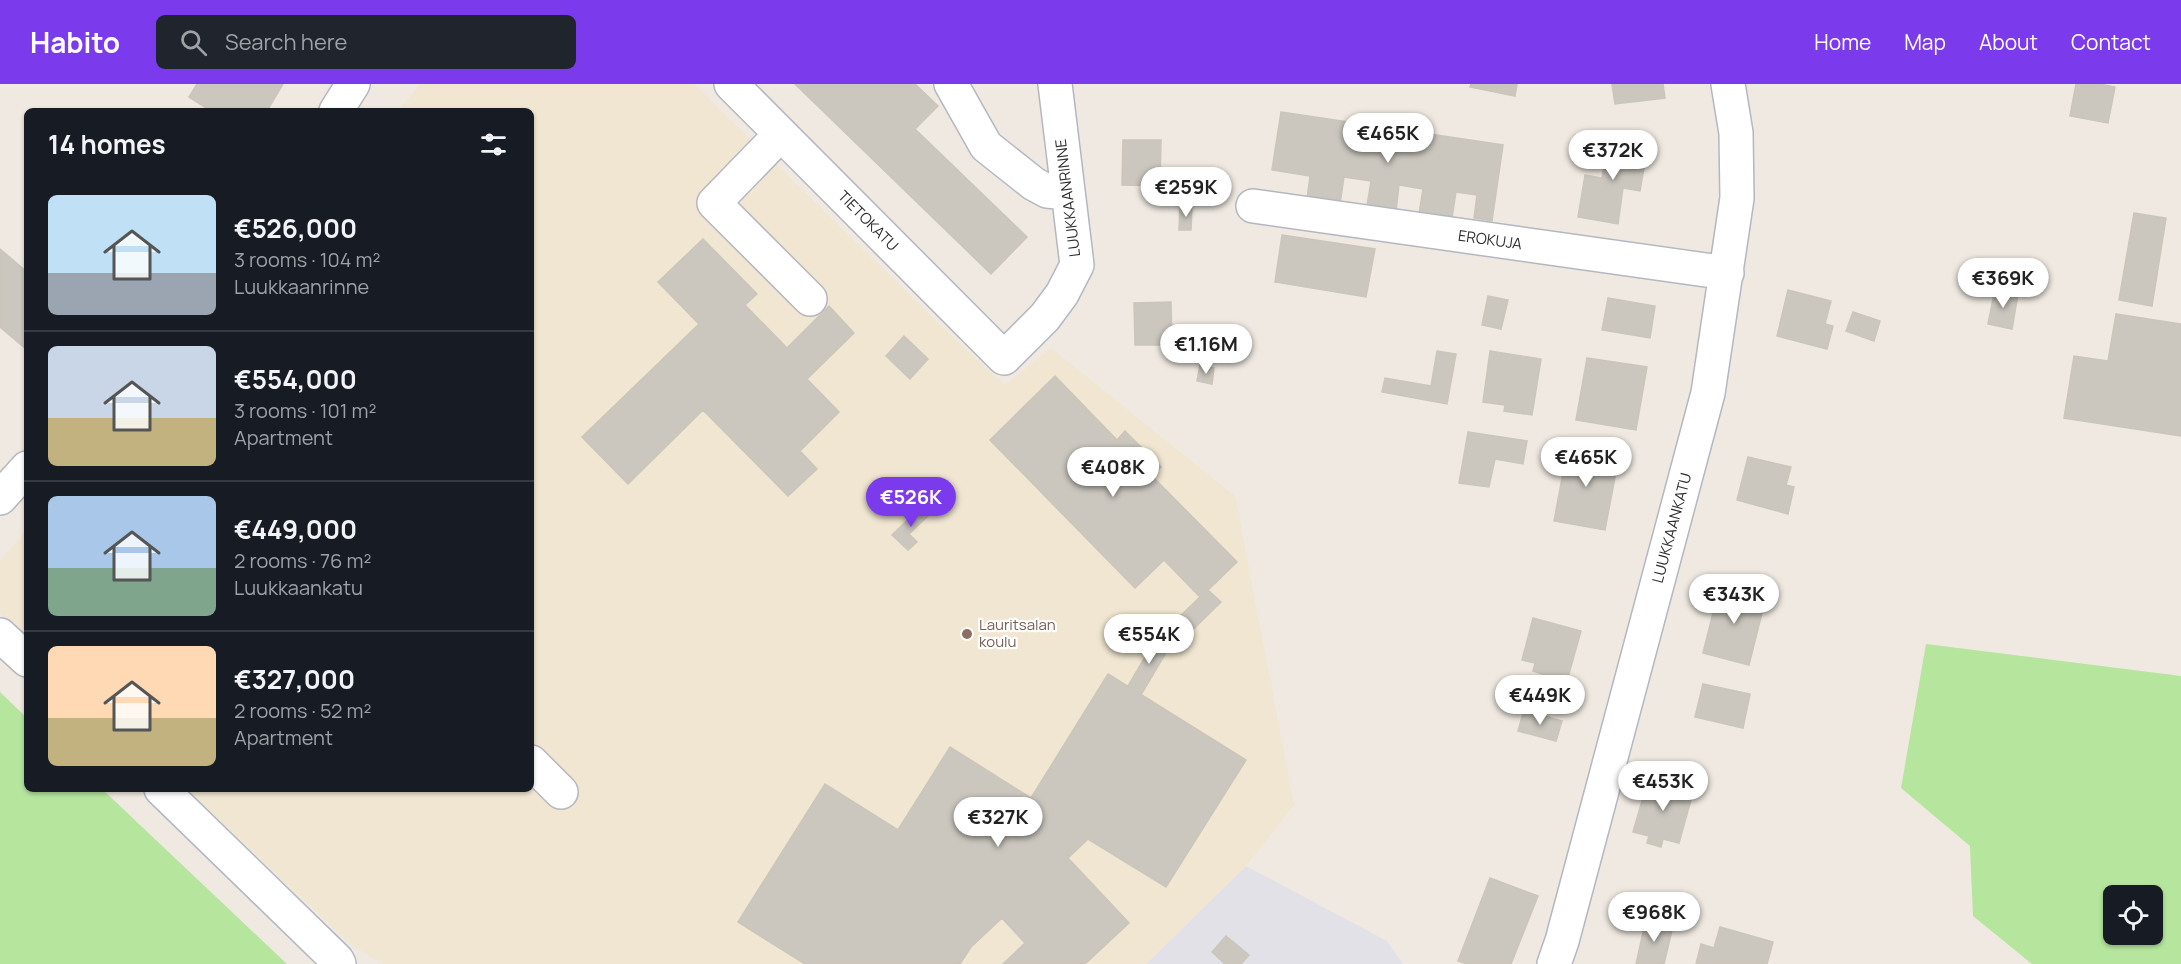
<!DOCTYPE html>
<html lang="en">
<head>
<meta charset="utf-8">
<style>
  :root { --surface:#171b24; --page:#20242c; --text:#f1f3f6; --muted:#9ea1a6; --line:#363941; --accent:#7c3aed }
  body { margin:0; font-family:Manrope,sans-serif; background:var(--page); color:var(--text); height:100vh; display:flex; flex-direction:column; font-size:22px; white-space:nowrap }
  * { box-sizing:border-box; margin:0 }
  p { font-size:20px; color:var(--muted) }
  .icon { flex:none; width:33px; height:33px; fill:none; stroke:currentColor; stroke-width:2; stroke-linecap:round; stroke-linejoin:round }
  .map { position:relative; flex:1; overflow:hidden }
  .details { position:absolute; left:24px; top:24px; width:510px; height:684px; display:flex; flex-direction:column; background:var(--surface); border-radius:9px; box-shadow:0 2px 4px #0004 }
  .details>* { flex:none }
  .controls { position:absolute; left:2103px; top:801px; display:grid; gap:12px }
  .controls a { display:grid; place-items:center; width:60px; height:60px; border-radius:9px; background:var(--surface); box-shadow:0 2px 4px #0004; font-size:30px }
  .price { position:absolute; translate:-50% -51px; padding:0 14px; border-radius:21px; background:#fff; color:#222; font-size:20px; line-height:39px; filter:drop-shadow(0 2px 3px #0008) }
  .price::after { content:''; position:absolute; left:50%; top:36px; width:18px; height:14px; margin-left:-9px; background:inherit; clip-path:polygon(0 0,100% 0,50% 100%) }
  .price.current { background:var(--accent); color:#fff }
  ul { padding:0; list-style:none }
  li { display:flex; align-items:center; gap:18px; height:150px; padding:0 24px }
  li+li { border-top:2px solid var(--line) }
  li span { display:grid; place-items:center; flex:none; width:168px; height:120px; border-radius:9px; color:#555 }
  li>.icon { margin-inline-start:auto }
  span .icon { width:72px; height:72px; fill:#fffc; stroke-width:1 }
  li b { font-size:26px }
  h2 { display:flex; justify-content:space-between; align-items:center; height:72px; padding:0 24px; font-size:26px }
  header { display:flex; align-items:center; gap:36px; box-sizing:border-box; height:84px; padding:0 30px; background:var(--accent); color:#fff }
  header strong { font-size:28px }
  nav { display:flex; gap:33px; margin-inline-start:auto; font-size:21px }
  .search { width:420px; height:54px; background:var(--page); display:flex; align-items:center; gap:15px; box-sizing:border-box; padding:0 21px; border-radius:9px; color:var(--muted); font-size:22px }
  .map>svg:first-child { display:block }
  .industrial { fill:#e3e1e8 }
  .education { fill:#f0e6d1 }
  .green { fill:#b6e59e; fill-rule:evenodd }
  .building { fill:#cbc7bf; stroke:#cbc5ba; stroke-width:1.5 }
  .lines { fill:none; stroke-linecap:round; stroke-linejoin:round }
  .minor-casing { stroke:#b4b7c1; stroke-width:36 }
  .minor { stroke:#fff; stroke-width:33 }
  .education-dot { fill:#8d6e63; stroke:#fff; stroke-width:2 }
  .labels { text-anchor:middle; stroke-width:4.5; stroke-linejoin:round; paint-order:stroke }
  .street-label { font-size:15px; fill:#2e2e2e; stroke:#fff }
  .education-label { font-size:15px; fill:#785e54; stroke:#fff; text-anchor:start }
</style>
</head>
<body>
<header>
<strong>Habito</strong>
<div class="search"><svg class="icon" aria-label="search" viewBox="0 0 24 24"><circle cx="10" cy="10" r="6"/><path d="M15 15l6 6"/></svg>Search here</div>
<nav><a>Home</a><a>Map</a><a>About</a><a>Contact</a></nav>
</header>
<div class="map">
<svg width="2181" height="880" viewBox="0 0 2181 880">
  <rect width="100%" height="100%" fill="#efe9e1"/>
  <path class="industrial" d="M1246,782L1387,857L1403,880H1146Z"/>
  <path class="education" d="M421,0H694L966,266L1005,301L1051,264L1235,412L1294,721L1246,782L1146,880H384L351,861L187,705H531V27H397Z
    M27,446V554L0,529V477Z"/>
  <path class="green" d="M1926,560L2181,592V880H2032L1973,832L1970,762L1901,704ZM2114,812H2152V850H2114Z
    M0,608L27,634V705H102L287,880H0Z"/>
  <path class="building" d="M197,0H283L267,27H211L189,13Z
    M795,0H915L938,22L915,45L1027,153L991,190Z
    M1471,0H1517L1515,12L1470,3Z
    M1612,0H1663L1665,14L1615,20Z
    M2076,0H2099L2115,3L2108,39L2070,32Z
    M1281,28L1503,61L1492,137L1474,134L1477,111L1456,108L1452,134L1419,129L1423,105L1399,101L1396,127L1367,122L1371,97L1344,93L1340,120L1307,115L1310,92L1272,86Z
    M1608,55L1648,61L1640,107L1623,104L1618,140L1578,133L1585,91L1602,94Z
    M1123,56H1161L1160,102L1122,101Z
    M1180,122H1192L1191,146H1179Z
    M2134,129L2166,134L2152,222L2119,216Z
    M1282,151L1375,165L1366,213L1275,198Z
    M703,155L757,210L745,221L787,264L829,222L854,249L807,295L839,328L800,367L817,385L788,412L703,326L628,400L582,353L699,240L658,198Z
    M0,165L27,188V266L0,243Z
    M1995,205L2018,210L2012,245L1988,240Z
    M1788,206L1831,217L1825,240L1833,242L1827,265L1777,252Z
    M1488,212L1508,216L1501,245L1482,241Z
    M1608,214L1655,222L1650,254L1602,246Z
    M1171,218L1172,261H1135L1134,219Z
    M1853,228L1880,237L1874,257L1846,247Z
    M2116,230L2181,240V352L2064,334L2074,272L2108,277Z
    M904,252L928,275L910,295L886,272Z
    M1437,267L1456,270L1447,320L1382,308L1385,294L1431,302Z
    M1490,267L1541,275L1532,331L1504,327L1505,321L1483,318Z
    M1587,274L1647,283L1636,346L1576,336Z
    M1200,281L1214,284L1212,300L1197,297Z
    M1055,292L1117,356L1125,347L1161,383L1152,392L1237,478L1208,506L1221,518L1173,565L1153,546L1165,534L1172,540L1200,513L1164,476L1135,504L990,356Z
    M1468,348L1527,357L1523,380L1495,375L1489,403L1459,399Z
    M1568,362L1619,372L1605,446L1554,437Z
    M1748,373L1791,383L1786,401L1794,403L1788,430L1737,416Z
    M923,421L931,429L909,450L917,458L908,466L892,451Z
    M1720,501L1766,513L1749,581L1703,569Z
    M1533,534L1581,547L1565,604L1543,598L1545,591L1533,587L1535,579L1522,576Z
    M1158,551L1170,562L1141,611L1128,602Z
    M1108,590L1246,676L1166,803L1088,755L1068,774L1129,839L1085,880H1003L1025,859L1002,834L971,863L960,880H805L738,838L825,700L898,746L950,663L1031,714Z
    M1703,600L1750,610L1743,644L1695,633Z
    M1524,626L1562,637L1556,657L1518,647Z
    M1649,693L1694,705L1679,759L1663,755L1661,763L1647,759L1649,752L1633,748Z
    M1490,794L1538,812L1511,880H1467L1458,877Z
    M1646,835L1673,842L1664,880H1636Z
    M1720,843L1773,858L1767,880H1696L1701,860L1714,864Z
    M1226,852L1249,871L1241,880H1225L1212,868Z"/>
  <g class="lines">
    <defs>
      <path id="minor" d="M731,0L1004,274L1045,233L1062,210L1077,181L1055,0
        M951,0L986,62L1034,100L1047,107L1068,109
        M336,27L353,0
        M781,50L714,119L810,215
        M1253,122L1727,189
        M0,414L27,384
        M0,551L27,576
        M531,678L561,708
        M161,705L337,876L339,880
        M1554,880L1562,857L1708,309L1737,114L1736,49L1728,0"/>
    </defs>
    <use href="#minor" class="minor-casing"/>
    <use href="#minor" class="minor"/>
  </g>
  <circle class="education-dot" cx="967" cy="550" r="6"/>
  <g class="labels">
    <g class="street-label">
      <text transform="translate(1068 114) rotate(-97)" y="5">LUUKKAANRINNE</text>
      <text transform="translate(868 137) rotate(45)" y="5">TIETOKATU</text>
      <text transform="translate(1490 156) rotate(8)" y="5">EROKUJA</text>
      <text transform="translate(1672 444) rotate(-75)" y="5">LUUKKAANKATU</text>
    </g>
    <g class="education-label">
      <text x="979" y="546">Lauritsalan<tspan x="979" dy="17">koulu</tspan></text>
    </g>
  </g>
</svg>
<div class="controls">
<a><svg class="icon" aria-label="locate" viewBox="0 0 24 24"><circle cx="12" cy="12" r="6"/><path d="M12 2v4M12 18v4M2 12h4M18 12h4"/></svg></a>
</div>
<b class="price" style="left:1388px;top:80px">€465K</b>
<b class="price" style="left:1613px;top:97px">€372K</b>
<b class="price" style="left:1186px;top:134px">€259K</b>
<b class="price" style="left:2003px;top:225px">€369K</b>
<b class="price" style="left:1206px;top:291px">€1.16M</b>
<b class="price" style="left:1586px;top:404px">€465K</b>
<b class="price" style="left:1113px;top:414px">€408K</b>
<b class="price current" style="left:911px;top:444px">€526K</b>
<b class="price" style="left:1734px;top:541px">€343K</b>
<b class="price" style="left:1149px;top:581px">€554K</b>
<b class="price" style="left:1540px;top:642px">€449K</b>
<b class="price" style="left:1663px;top:728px">€453K</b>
<b class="price" style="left:998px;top:764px">€327K</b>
<b class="price" style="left:1654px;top:859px">€968K</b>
<section class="details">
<h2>14 homes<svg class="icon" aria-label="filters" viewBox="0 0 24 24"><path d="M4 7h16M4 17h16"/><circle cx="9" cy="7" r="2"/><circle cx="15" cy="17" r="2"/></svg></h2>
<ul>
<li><span style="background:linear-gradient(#bfe0f5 65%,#9aa5b1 0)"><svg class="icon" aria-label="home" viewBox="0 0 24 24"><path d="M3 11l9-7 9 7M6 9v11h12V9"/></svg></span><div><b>€526,000</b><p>3 rooms · 104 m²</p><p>Luukkaanrinne</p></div></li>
<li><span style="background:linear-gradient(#c9d6e8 60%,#c2b280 0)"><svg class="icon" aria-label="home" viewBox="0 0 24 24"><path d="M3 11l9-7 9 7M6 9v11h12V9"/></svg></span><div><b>€554,000</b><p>3 rooms · 101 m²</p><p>Apartment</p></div></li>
<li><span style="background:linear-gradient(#a9c7e8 60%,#7fa58c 0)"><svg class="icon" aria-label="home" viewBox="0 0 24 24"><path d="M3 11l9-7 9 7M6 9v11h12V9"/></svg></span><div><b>€449,000</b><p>2 rooms · 76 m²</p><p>Luukkaankatu</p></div></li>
<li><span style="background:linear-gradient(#ffd9b3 60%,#c2b280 0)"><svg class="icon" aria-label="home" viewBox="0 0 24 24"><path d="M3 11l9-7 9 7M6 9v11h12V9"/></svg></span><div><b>€327,000</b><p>2 rooms · 52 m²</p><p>Apartment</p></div></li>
</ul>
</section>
</div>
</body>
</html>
